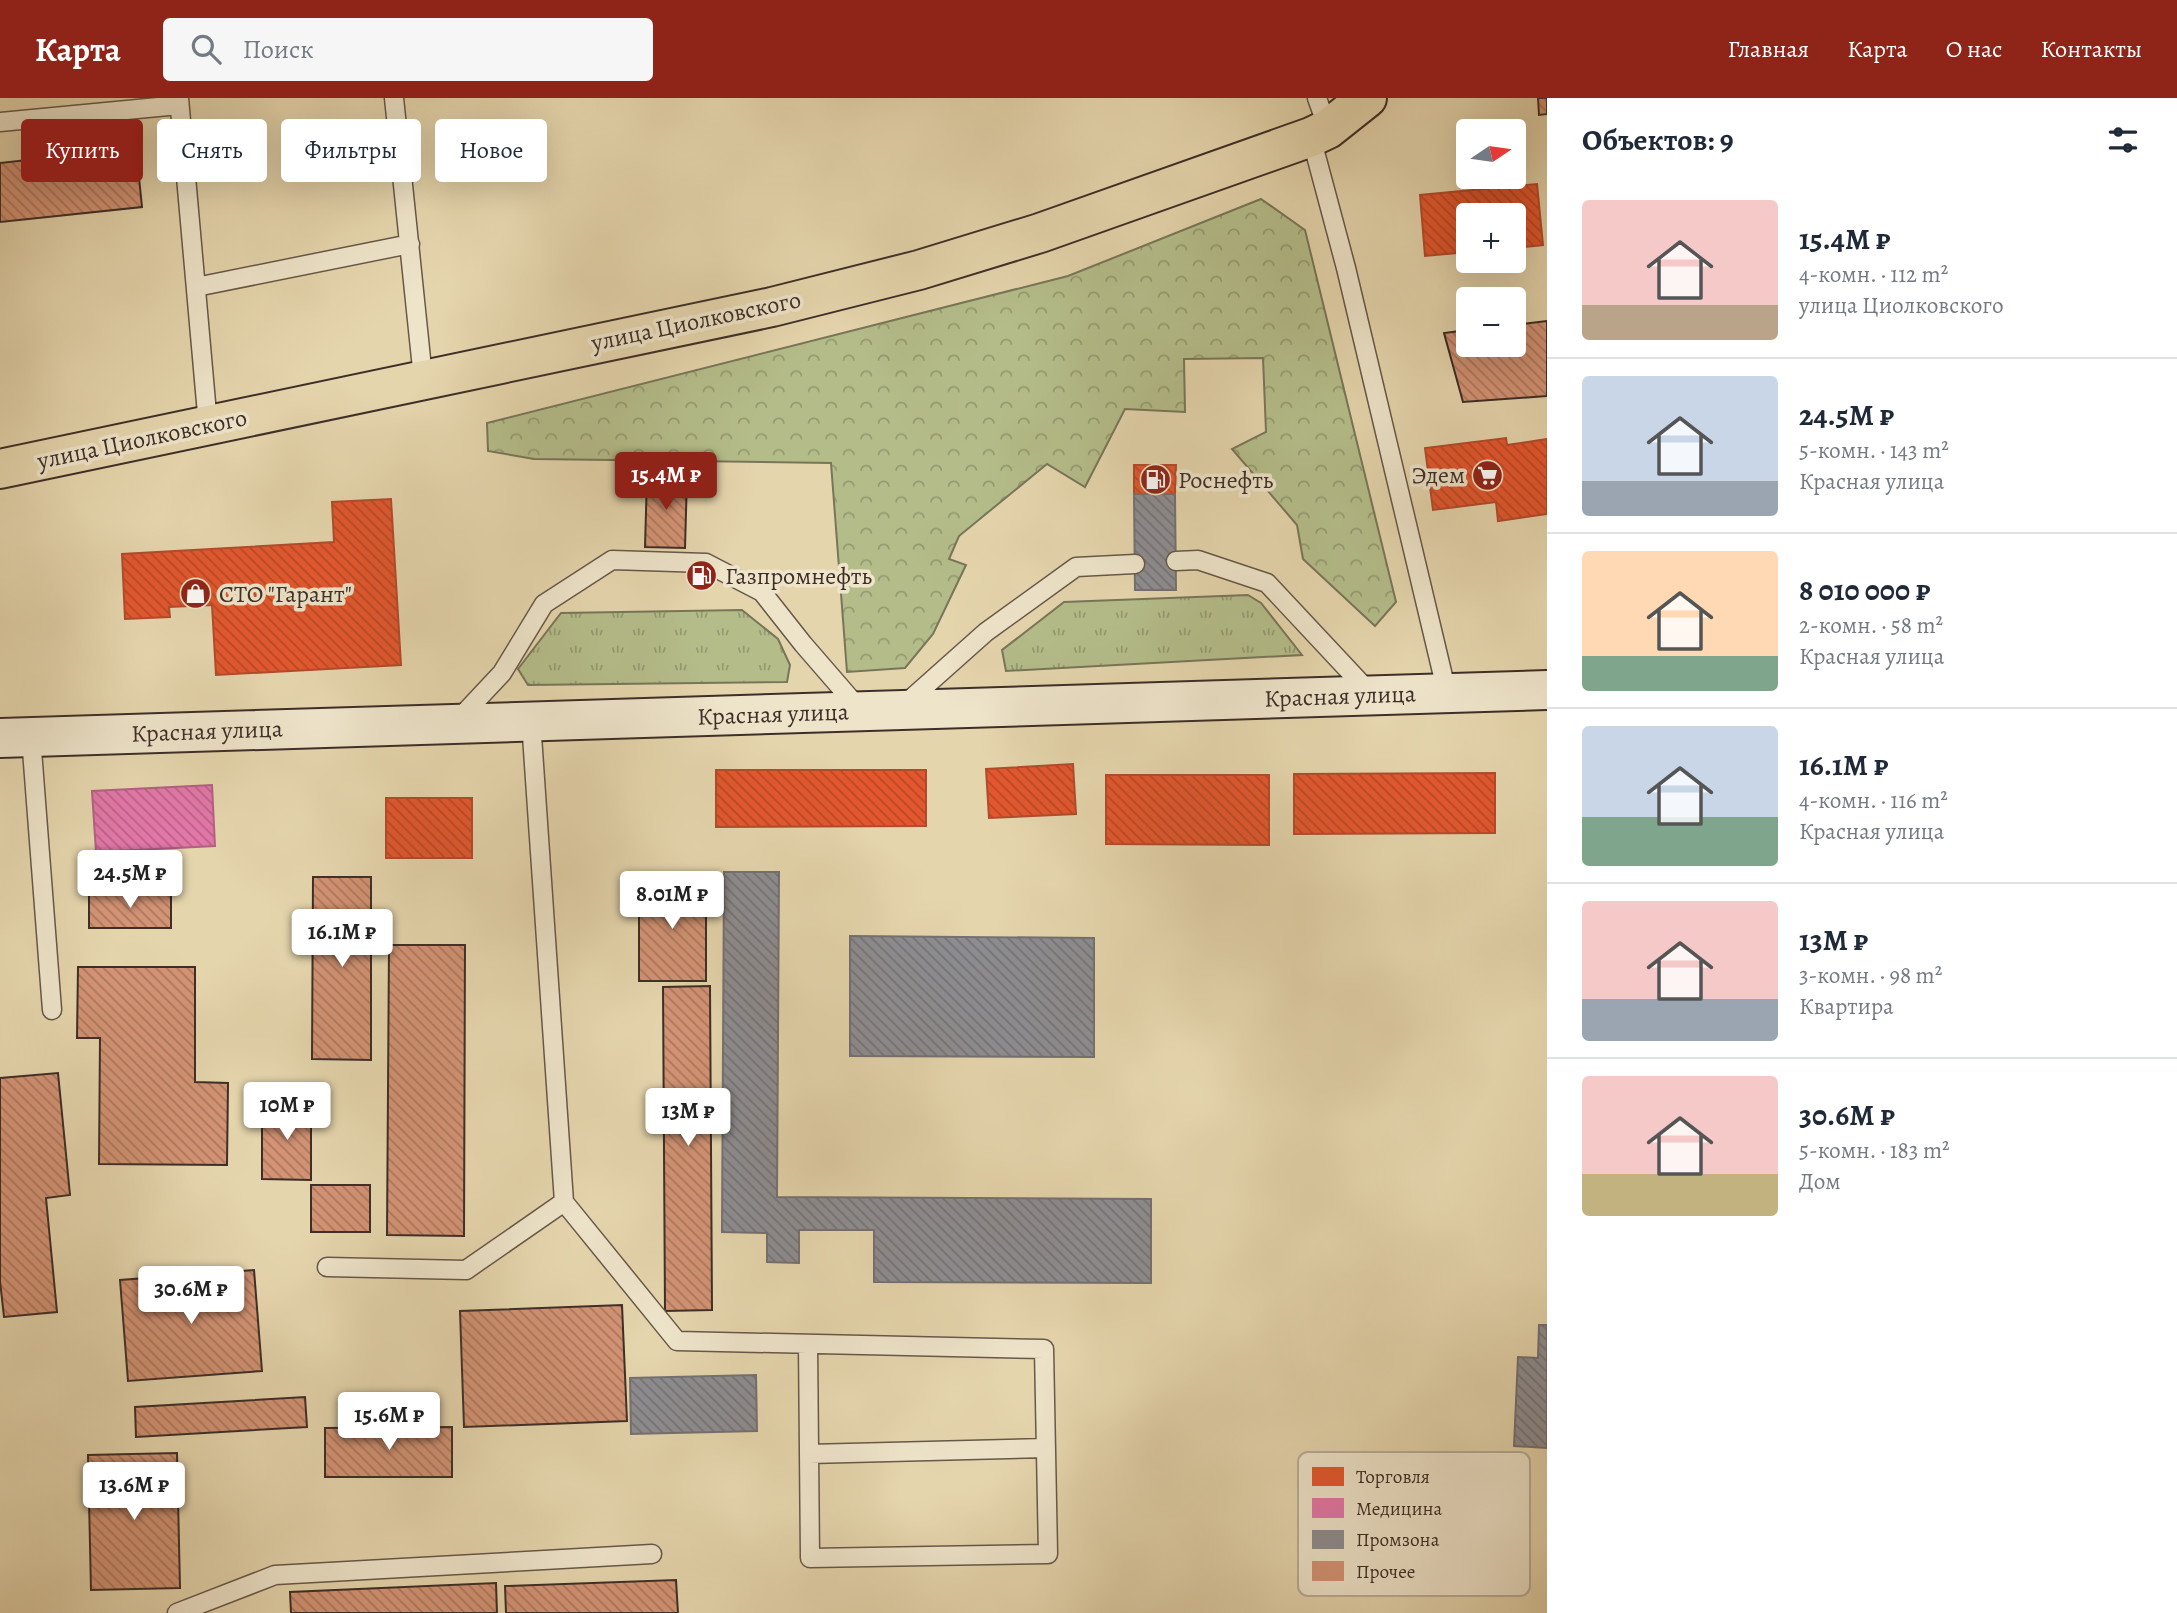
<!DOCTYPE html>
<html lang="ru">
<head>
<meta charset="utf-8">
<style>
  :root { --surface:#fff; --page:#f6f6f7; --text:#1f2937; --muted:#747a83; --line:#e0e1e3; --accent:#8f2418 }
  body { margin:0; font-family:Alegreya,serif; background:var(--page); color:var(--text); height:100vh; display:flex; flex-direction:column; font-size:26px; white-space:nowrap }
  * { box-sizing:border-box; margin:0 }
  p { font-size:23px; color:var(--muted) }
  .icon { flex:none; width:38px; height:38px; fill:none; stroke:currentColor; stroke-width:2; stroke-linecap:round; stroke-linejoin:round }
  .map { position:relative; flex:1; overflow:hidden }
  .panel { display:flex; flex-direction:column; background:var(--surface); width:630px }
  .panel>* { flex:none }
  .top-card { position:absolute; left:21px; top:21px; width:665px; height:63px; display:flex; gap:14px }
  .needle { width:46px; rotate:77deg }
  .tools { position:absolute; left:1456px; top:21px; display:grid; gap:14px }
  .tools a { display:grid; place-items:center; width:70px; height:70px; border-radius:7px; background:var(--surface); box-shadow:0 7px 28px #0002; font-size:35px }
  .price { position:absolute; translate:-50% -60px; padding:0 16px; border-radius:7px; background:#fff; color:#222; font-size:23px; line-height:46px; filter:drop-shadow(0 2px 4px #0008) }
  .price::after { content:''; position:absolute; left:50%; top:42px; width:21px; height:16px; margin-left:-10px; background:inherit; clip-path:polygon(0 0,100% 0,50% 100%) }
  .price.current { background:var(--accent); color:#fff }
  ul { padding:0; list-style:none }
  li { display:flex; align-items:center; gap:21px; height:175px; padding:0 35px }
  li+li { border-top:2px solid var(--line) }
  li span { display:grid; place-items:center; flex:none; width:196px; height:140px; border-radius:7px; color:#555 }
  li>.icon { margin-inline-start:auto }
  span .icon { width:84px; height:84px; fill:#fffc; stroke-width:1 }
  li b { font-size:30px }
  h2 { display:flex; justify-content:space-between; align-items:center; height:84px; padding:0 35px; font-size:30px }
  .pill { padding:0 24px; border-radius:7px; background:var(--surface); box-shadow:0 7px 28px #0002; font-size:24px; line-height:63px }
  .pill.current { background:var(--accent); color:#fff }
  header { display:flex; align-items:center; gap:42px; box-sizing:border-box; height:98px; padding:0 35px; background:var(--accent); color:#fff }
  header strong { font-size:33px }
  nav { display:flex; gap:38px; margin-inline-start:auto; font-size:24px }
  .search { width:490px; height:63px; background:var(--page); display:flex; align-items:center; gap:18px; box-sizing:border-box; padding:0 24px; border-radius:7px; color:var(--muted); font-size:26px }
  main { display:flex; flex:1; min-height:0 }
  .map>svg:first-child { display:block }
  .grass { fill:url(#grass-tufts); stroke:#787659; stroke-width:2 }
  .forest { fill:url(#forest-crowns); stroke:#787659; stroke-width:2 }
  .shops { fill:url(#shops-back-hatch); stroke:#b24b2c; stroke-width:2 }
  .health { fill:url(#health-back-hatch); stroke:#b16182; stroke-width:2 }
  .industry { fill:url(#industry-back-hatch); stroke:#757072; stroke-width:2 }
  .building { fill:url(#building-back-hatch); stroke:#3d2e28; stroke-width:2 }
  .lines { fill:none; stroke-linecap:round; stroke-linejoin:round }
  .lane-casing { stroke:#675849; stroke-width:21 }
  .secondary-casing { stroke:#3d2e28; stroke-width:42 }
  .primary-casing { stroke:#3d2e28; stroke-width:42 }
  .lane { stroke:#eee4ca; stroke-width:18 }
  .secondary { stroke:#eee4ca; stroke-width:38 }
  .primary { stroke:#e5d5ad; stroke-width:38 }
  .labels { text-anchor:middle; stroke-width:7; stroke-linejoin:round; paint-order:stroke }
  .street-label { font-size:24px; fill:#3d2e28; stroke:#eee4ca }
  .poi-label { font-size:24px; fill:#3d2e28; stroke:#eee4ca; text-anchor:start }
  .key { fill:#eee4ca; stroke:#b9ad99; stroke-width:2 }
  .key-label { font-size:19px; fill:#3d2e28 }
</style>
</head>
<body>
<header>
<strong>Карта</strong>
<div class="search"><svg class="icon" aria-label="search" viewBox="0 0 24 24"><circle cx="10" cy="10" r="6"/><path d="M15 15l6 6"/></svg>Поиск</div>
<nav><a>Главная</a><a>Карта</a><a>О нас</a><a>Контакты</a></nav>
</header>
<main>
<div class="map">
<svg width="1547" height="1515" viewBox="0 0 1547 1515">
  <defs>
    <pattern id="grass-tufts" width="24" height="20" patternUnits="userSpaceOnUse" patternTransform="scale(1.75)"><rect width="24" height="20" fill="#b4bd8a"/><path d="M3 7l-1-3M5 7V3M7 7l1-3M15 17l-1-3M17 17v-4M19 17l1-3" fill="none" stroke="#949a71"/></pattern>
    <pattern id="forest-crowns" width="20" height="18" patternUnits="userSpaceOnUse" patternTransform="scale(1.75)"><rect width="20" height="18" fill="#b4bd8a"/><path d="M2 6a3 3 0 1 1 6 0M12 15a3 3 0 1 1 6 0" fill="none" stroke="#949a71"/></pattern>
    <pattern id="shops-back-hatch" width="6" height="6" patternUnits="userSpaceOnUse" patternTransform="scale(1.75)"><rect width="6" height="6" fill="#e4572e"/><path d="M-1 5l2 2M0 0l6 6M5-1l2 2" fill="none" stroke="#ba4827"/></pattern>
    <pattern id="health-back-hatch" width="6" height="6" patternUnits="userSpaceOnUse" patternTransform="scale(1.75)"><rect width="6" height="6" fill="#e377a8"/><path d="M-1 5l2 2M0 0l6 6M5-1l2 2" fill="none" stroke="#b96289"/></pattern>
    <pattern id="industry-back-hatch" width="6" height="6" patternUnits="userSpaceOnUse" patternTransform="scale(1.75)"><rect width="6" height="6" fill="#8d8d92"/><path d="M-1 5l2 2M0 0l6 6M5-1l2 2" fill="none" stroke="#747477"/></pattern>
    <pattern id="building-back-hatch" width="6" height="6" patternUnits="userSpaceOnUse" patternTransform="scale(1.75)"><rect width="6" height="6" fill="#d39374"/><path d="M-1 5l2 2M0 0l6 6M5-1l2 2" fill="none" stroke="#ac785f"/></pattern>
  </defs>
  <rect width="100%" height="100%" fill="#e5d5ad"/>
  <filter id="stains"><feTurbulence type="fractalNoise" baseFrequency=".00286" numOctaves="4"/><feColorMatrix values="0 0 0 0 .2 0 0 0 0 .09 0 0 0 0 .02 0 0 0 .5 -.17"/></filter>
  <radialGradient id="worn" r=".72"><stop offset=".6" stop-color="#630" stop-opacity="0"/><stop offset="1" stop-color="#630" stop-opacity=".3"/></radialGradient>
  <path class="grass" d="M1248,497L1261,505L1302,557L1006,573L1002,552L1064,504Z
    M742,512L778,541L790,567L787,584L528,587L518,571L561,515Z"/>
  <path class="forest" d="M1261,101L1305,132L1396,504L1375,528L1303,461L1297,427L1232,351L1266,334L1263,260L1184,261L1185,314L1125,311L1085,389L1047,366L959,438L949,461L966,467L933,536L905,570L847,574L831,365L534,361L488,353L487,325L1068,178Z"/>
  <path class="shops" d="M1537,86L1543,147L1514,150V117H1468V154L1425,158L1420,97Z
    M1506,340L1507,347L1547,341V416L1498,423L1496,404L1433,412L1425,350Z
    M1134,367H1176L1175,396H1134Z
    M391,401L401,567L216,577L212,507L169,509L170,519L125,521L122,456L334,444L332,404Z
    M1073,666L1076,716L989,720L986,671Z
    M716,672H926V728L716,729Z
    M1495,675V735L1294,736V676Z
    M1106,677H1269V747L1106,746Z
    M386,700H472V760H386Z"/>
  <path class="health" d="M212,687L215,748L96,754L92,693Z"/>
  <path class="industry" d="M1134,396H1175L1176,492H1135Z
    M724,774H779L777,1099L1151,1101V1185L874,1184V1132H799V1165L767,1164V1135L722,1134Z
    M850,838L1094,840V959L850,958Z
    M1539,1227H1547V1350L1514,1348L1518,1259L1538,1260Z
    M756,1277L757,1333L631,1336L630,1280Z"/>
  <path class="building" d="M1538,0H1547V16L1539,17Z
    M136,50L142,109L0,124V65Z
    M1547,223V298L1463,304L1444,235L1468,232V247H1514V227Z
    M647,378L687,379L685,450L645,449Z
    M313,779H371V962L312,961Z
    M639,782L706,783V883H639Z
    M89,793L171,794V830H89Z
    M389,847H465L464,1138L387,1137Z
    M78,869H195V984L228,985L227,1067L99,1066L100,940H77Z
    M710,888L712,1212L665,1213L663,889Z
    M58,975L70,1097L46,1100L57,1214L4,1219L0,1183V980Z
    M262,1007H311V1082L262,1081Z
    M311,1087H370V1134H311Z
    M254,1172L262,1273L128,1283L120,1182Z
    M622,1207L627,1323L464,1329L460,1213Z
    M305,1299L307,1329L136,1339L135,1309Z
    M452,1329V1379H325V1330Z
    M177,1355L180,1490L91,1492L88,1357Z
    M676,1482L678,1515H506L505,1488Z
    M496,1485L497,1515H291L290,1494Z"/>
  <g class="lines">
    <defs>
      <path id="lane" d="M179,0L208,327
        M394,0L423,280
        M1317,0L1328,31
        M0,24L179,7
        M1311,39L1346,170L1447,595
        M196,189L410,146
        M1176,463L1198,462L1267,485L1369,594
        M904,607L986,534L1076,469L1135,466
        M457,623L502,575L544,506L612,462L706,465L762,494L803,546L861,613
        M531,623L564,1104L677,1243L1044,1251L1048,1456L810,1460L808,1246
        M31,639L52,912
        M327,1169L466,1172L564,1104
        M809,1356L1046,1350
        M177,1515L275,1477L652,1456"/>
      <path id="secondary" d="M0,640L1547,592"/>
      <path id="primary" d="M0,371L772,209L919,172L1040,135L1311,39L1328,31L1367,0"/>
    </defs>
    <use href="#lane" class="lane-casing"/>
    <use href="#secondary" class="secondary-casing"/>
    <use href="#primary" class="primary-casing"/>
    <use href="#lane" class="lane"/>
    <use href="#secondary" class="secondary"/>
    <use href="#primary" class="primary"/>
  </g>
  <defs>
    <symbol id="supermarket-disc" viewBox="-11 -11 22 22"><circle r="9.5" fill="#8f2418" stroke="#eee4ca"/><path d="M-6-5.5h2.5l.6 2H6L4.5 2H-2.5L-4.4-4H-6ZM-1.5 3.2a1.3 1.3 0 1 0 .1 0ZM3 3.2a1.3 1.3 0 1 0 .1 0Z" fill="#fff"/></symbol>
    <symbol id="fuel-disc" viewBox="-11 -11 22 22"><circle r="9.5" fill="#8f2418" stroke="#eee4ca"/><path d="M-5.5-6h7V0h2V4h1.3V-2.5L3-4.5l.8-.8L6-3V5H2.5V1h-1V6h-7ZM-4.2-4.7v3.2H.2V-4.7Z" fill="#fff"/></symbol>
    <symbol id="shop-disc" viewBox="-11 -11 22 22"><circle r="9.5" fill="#8f2418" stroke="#eee4ca"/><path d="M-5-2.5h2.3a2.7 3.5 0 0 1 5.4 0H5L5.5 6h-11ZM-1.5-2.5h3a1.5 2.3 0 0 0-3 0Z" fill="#fff"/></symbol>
  </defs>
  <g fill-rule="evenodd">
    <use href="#supermarket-disc" x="1470" y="360" width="35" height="35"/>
    <use href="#fuel-disc" x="1138" y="364" width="35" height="35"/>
    <use href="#fuel-disc" x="684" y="460" width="35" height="35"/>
    <use href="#shop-disc" x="178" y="478" width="35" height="35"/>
  </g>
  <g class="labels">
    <g class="street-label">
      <text transform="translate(696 223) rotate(-12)" y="8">улица Циолковского</text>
      <text transform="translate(142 341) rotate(-12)" y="8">улица Циолковского</text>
      <text transform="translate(1340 598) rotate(-2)" y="8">Красная улица</text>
      <text transform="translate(773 616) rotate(-2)" y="8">Красная улица</text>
      <text transform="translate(207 633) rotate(-2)" y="8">Красная улица</text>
    </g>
    <g class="poi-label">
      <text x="1465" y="385" text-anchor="end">Эдем</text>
      <text x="1178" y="390">Роснефть</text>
      <text x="725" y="486">Газпромнефть</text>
      <text x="219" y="504">СТО "Гарант"</text>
    </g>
  </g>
  <rect x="1298" y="1354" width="232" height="144" rx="10" class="key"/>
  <rect x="1312" y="1369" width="32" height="19" fill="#e4572e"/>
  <rect x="1312" y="1400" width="32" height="20" fill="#e377a8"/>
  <rect x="1312" y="1432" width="32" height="19" fill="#8d8d92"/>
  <rect x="1312" y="1463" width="32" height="20" fill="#d39374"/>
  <g class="key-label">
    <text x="1356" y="1385">Торговля</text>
    <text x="1356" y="1417">Медицина</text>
    <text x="1356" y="1448">Промзона</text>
    <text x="1356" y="1480">Прочее</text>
  </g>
  <rect width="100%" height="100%" filter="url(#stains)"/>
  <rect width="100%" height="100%" fill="url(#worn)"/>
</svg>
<div class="tools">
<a><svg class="needle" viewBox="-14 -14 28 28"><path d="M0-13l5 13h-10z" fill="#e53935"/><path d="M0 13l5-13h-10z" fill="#747a83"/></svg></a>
<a>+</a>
<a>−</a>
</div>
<b class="price current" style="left:666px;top:414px">15.4M ₽</b>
<b class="price" style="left:130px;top:812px">24.5M ₽</b>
<b class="price" style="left:672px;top:833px">8.01M ₽</b>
<b class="price" style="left:342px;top:871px">16.1M ₽</b>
<b class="price" style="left:287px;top:1044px">10M ₽</b>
<b class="price" style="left:688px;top:1050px">13M ₽</b>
<b class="price" style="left:191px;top:1228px">30.6M ₽</b>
<b class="price" style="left:389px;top:1354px">15.6M ₽</b>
<b class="price" style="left:134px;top:1424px">13.6M ₽</b>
<div class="top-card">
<a class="pill current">Купить</a>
<a class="pill">Снять</a>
<a class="pill">Фильтры</a>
<a class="pill">Новое</a>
</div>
</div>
<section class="panel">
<h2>Объектов: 9<svg class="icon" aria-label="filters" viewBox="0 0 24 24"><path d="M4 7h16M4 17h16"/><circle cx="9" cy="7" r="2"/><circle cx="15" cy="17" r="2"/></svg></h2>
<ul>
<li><span style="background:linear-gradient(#f6c9c9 75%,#b9a48a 0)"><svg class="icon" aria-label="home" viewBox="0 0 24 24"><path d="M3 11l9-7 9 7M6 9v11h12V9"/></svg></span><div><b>15.4M ₽</b><p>4-комн. · 112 m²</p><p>улица Циолковского</p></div></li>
<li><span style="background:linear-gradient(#c9d6e8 75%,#9aa5b1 0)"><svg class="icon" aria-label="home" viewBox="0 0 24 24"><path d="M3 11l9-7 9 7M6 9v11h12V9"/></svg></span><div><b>24.5M ₽</b><p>5-комн. · 143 m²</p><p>Красная улица</p></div></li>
<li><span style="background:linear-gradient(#ffd9b3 75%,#7fa58c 0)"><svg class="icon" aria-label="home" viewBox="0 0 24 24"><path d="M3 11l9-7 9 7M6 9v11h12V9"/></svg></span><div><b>8 010 000 ₽</b><p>2-комн. · 58 m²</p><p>Красная улица</p></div></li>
<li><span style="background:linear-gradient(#c9d6e8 65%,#7fa58c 0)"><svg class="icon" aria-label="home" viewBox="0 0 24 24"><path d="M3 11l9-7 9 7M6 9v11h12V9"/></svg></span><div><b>16.1M ₽</b><p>4-комн. · 116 m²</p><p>Красная улица</p></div></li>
<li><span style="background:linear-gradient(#f6c9c9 70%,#9aa5b1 0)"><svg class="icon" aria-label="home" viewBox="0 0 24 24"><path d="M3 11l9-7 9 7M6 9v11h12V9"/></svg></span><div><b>13M ₽</b><p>3-комн. · 98 m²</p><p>Квартира</p></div></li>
<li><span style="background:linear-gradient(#f6c9c9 70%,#c2b280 0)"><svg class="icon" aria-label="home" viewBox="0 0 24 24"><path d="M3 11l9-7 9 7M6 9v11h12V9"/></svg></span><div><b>30.6M ₽</b><p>5-комн. · 183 m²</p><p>Дом</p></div></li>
</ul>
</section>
</main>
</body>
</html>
